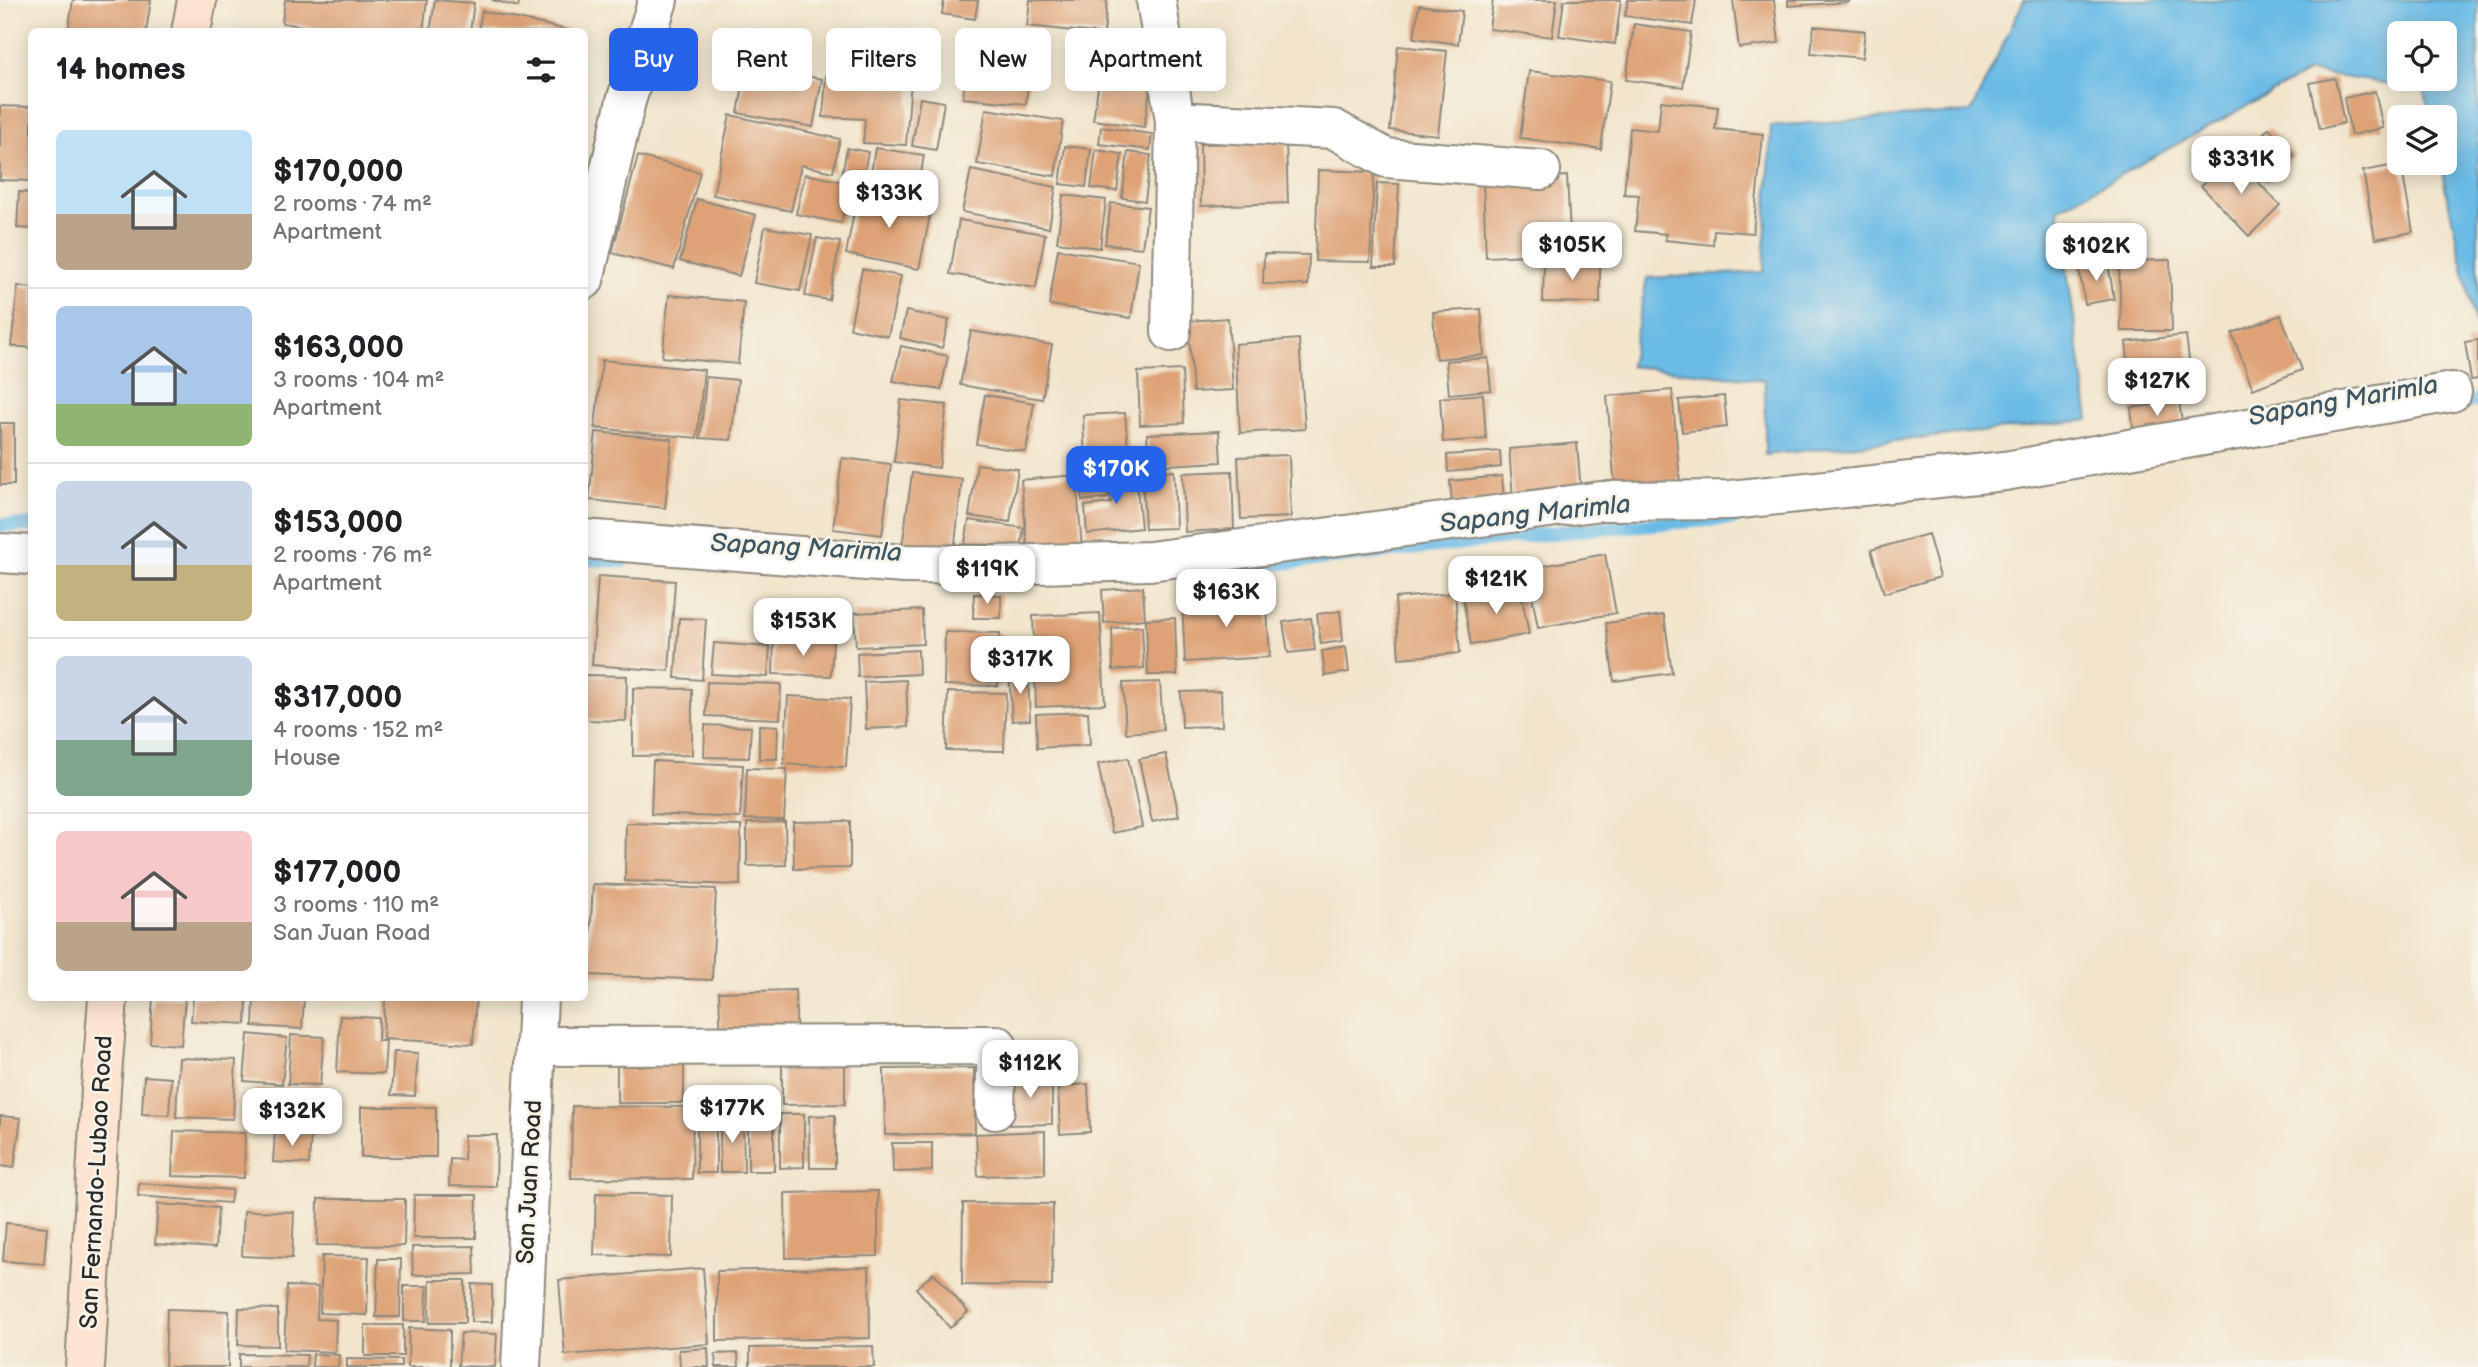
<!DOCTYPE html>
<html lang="en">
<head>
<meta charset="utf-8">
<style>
  :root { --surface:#fff; --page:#f6f6f6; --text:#202124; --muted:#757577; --line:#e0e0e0; --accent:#2563eb }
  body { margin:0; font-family:"Balsamiq Sans",sans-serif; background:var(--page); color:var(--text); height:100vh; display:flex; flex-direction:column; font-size:26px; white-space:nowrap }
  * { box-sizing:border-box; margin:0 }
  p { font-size:23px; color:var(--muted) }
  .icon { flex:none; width:38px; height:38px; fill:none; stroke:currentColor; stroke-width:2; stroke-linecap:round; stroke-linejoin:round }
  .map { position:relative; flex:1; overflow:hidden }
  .drawer { position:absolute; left:28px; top:28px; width:560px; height:973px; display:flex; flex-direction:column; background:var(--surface); border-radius:10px; box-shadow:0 4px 18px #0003 }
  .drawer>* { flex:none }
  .guide { position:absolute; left:609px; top:28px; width:665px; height:63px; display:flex; gap:14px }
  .buttons { position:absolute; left:2387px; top:21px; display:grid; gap:14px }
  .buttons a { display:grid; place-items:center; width:70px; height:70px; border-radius:10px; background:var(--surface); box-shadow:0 4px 18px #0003; font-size:35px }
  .price { position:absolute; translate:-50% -60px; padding:0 16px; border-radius:14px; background:#fff; color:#222; font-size:23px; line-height:46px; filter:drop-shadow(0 2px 4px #0008) }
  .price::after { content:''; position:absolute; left:50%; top:42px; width:21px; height:16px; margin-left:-10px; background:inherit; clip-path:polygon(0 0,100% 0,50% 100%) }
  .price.current { background:var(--accent); color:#fff }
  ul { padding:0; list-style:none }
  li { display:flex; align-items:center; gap:21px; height:175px; padding:0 28px }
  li+li { border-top:2px solid var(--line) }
  li span { display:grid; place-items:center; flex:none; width:196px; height:140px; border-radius:10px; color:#555 }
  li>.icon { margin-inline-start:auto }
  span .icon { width:84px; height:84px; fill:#fffc; stroke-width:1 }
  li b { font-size:30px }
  h2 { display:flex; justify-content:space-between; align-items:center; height:84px; padding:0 28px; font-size:30px }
  .pill { padding:0 24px; border-radius:10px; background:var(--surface); box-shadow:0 4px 18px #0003; font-size:24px; line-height:63px }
  .pill.current { background:var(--accent); color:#fff }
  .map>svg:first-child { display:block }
  .water { fill:#6bbbe6; stroke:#4b7388; stroke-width:2; fill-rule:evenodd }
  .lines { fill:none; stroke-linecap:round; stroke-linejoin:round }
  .stream { stroke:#6bbbe6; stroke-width:14 }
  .building { fill:#dea276 }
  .minor-casing { stroke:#8e887c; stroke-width:42 }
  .tertiary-casing { stroke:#8e887c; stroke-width:42 }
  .secondary-casing { stroke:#8e887c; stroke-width:42 }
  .minor { stroke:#fff; stroke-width:38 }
  .tertiary { stroke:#fff; stroke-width:38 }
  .secondary { stroke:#fde4d0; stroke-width:38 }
  .labels { text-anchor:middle; stroke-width:5; stroke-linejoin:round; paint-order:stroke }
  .street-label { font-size:24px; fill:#2b2b2b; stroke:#f7f3e8 }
  .water-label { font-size:26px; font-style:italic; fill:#3e5663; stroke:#f7f3e8 }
</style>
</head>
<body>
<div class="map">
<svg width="2478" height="1367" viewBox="0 0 2478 1367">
  <rect width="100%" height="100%" fill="#f7f3e8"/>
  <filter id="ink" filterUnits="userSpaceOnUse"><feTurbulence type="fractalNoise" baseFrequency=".0143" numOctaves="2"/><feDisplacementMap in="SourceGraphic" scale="14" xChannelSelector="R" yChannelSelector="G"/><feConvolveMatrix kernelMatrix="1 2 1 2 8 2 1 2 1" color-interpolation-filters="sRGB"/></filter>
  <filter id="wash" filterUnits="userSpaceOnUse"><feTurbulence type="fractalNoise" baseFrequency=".00686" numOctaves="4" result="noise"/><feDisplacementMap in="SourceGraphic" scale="28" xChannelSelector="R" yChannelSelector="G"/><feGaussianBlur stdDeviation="1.57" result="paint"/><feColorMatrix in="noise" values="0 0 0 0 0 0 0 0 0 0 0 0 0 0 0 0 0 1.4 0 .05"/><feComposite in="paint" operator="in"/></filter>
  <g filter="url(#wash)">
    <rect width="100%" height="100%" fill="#f2e5cc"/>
    <path class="water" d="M2024,0H2478V328H2476L2440,163H2445V117H2430L2424,89L2309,72L2058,209L2089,420L1765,455V380L1630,366L1647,278L1764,272L1771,126L1971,112ZM2399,33H2445V79H2399Z"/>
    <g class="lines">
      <path class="stream" d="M2450,405L2478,400
        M0,525H32
        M589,559L622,561
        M1247,567L1598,528L1735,518"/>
    </g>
    <g id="blocks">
      <path class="building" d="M73,0H151L146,32H68Z
        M285,0H427L423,32H343L282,23Z
        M435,0L474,3L470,32H430Z
        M492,0H520L518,7Z
        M944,0H978L975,19L942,14Z
        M1030,0H1107L1104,34L1027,26Z
        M1493,0H1557L1552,37L1489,29Z
        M1564,0H1621L1615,44L1559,36Z
        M1628,0H1696L1692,25L1625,16Z
        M1733,0H1774L1779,43L1739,48Z
        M1788,0H1849V2L1788,6Z
        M1419,5L1462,11L1458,44L1414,38Z
        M482,11L568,30V32H478Z
        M1634,24L1691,32L1683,87L1626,80Z
        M1814,26L1865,31L1862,58L1811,53Z
        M1398,46L1447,51L1438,135L1390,130Z
        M968,48L1031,54L1026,104L963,98Z
        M1104,49L1155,56L1144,127L1093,120Z
        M747,65L822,79L813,127L738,113Z
        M1529,71L1610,81L1601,149L1520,138Z
        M826,76L911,81L906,145L863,143L865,119L823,117Z
        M2335,78L2344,123L2320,129L2310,83Z
        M2375,91L2383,128L2351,135L2344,98Z
        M920,98L944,102L936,150L912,146Z
        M1661,101L1718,107L1715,129L1763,134L1753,233L1714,230L1713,245L1665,240L1666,234L1635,231L1639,195L1624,194L1630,128L1658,131Z
        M0,106L32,107V181L0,180Z
        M986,109L1063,121L1055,176L977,164Z
        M730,115L840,139L833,172L801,165L791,211L713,195Z
        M1101,127L1152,134L1150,150L1099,144Z
        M2269,128L2295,156L2269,182L2242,154Z
        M1286,142L1288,203L1201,206L1200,144Z
        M1065,146L1091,149L1086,187L1060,184Z
        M847,148L868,152L863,179L842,175Z
        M875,148L924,155L918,192L869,185Z
        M1096,150L1122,154L1117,191L1091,188Z
        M1128,152L1151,155L1145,201L1122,198Z
        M2232,155L2280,205L2249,236L2201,186Z
        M638,156L700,172L674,269L612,253Z
        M2401,164L2413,232L2375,239L2363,171Z
        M971,170L1056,187L1049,228L962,212Z
        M1318,170L1374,172L1370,262L1315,261Z
        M805,174L850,183L841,223L796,214Z
        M1567,176L1571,253L1486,257L1483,181Z
        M1377,183L1399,184L1395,267H1373Z
        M858,191L932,206L919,269L846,254Z
        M19,192L32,193V229L17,228Z
        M1063,195L1106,200L1100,248L1057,242Z
        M697,199L756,215L739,276L680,261Z
        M1111,203L1148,207L1142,248L1105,244Z
        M959,220L1045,234L1036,288L950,274Z
        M765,227L812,235L800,291L754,283Z
        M817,238L840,242L829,300L805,296Z
        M1058,249L1139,262L1131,318L1049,305Z
        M1264,254L1309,255L1308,285L1263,284Z
        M2170,260L2172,331H2121L2119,261Z
        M1544,261L1600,262V303L1543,302Z
        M2108,262L2114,299L2085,304L2079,267Z
        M862,269L901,276L888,336L850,328Z
        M18,286L32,288V348L11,346Z
        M669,295L744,302L738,364L662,357Z
        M1481,309L1484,355L1436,359L1433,312Z
        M906,311L949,320L942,348L900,338Z
        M2281,315L2302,370L2253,389L2232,333Z
        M1228,318L1233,390L1193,392L1188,321Z
        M971,331L1052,345L1042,399L960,385Z
        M2186,335L2193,392L2132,398L2126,342Z
        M1299,339L1305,429L1240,433L1235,344Z
        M2478,340V379L2471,380L2465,342Z
        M901,346L948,356L941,390L893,381Z
        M1488,358L1491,390L1449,394L1446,361Z
        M602,360L704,370L697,438L595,428Z
        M1182,370L1184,423L1140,425L1138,372Z
        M706,377L738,380L731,440L700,438Z
        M1672,390L1680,481L1615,488L1607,396Z
        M1483,394L1486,439L1443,442L1440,398Z
        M985,395L1034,403L1026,452L976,444Z
        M1724,396L1727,427L1682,432L1679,400Z
        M901,400L947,405L939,468L894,462Z
        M2179,401L2183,429L2134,435L2131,408Z
        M1125,413L1129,461L1085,464L1083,415Z
        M0,423H14V485H0Z
        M1219,431L1221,462L1149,466L1147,434Z
        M596,432L672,439L665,508L589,500Z
        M1577,443L1581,492L1513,498L1509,449Z
        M1500,451L1501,467L1448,472L1447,455Z
        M1289,455L1291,517L1241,519L1238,457Z
        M842,458L891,464L882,535L833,529Z
        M977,464L1018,469L1010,522L969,516Z
        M1135,469L1141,528L1087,534L1085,506L1111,503L1108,471Z
        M1105,471L1108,498L1082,501L1080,474Z
        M1174,471L1176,528L1145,529L1142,472Z
        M1232,471L1234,529L1185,532L1183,473Z
        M912,473L962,479L954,553L902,547Z
        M1076,475L1082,548L1028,553L1021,480Z
        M1502,476L1504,500L1452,504L1450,481Z
        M969,520L1024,528L1020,555L964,548Z
        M1928,534L1940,577L1884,593L1871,550Z
        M1605,554L1616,613L1538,628L1527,569Z
        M598,576L675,581L669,671L592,665Z
        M1143,587L1145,619L1104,623L1102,590Z
        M1520,588L1529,634L1471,645L1463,598Z
        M1455,593L1460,653L1399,658L1395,598Z
        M974,594L1001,595V618H973Z
        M1266,595L1270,657L1185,662L1182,600Z
        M922,610L923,644L856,647L854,613Z
        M1340,611L1343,641L1321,644L1317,614Z
        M1100,613L1105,704L1036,707L1033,616Z
        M1664,615L1672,673L1614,681L1606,623Z
        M679,618L706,619L702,680L675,678Z
        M1175,618L1177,675H1148L1146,619Z
        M1311,618L1315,650L1288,653L1283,622Z
        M1142,626L1144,668L1113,670L1112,628Z
        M945,632L1000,633L998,686L944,685Z
        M774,640L833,641L831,676L773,674Z
        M714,643L770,647L768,677L711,674Z
        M1346,647L1349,672L1325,676L1322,651Z
        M918,650L919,674L858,677L857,653Z
        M1028,672L1030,720L1012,721L1009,673Z
        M584,675L627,676L626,721L584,720Z
        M906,680L908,727L866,729L864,682Z
        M707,682L781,684L780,719L706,716Z
        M1160,682L1163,730L1126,733L1123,683Z
        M633,688L692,689V755L633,756Z
        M1221,691L1222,726L1182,727L1181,692Z
        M948,692L1006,693L1004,751L946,750Z
        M788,696L850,699L846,767L784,764Z
        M1088,712L1090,745L1037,748L1036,714Z
        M705,725L751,727L749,758L704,757Z
        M759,725L778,726L777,759H759Z
        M1166,754L1179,816L1152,822L1139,759Z
        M1128,758L1142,827L1112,833L1098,764Z
        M653,761L743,765L740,818L651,814Z
        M747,768L787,769L784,820L745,819Z
        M850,821V868L794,869L793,822Z
        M785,822L786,865L747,866V823Z
        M626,823L741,826L740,885L625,881Z
        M593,884L716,889L712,980L588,975Z
        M795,990L797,1039L721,1042L719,992Z
        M153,998H185L181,1045L150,1043Z
        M193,998H247L246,1024L191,1021Z
        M254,998H304L302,1029L253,1026Z
        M385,998H476L473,1044L383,1039Z
        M340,1016L379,1018L378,1041H386L384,1074L337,1072Z
        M248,1034L287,1038L282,1084L244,1081Z
        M291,1035L324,1037L320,1085L288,1084Z
        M394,1052L418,1053L415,1096L391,1095Z
        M179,1058L236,1060L233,1119L176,1117Z
        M617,1058H684V1103H617Z
        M845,1064V1104L782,1105V1065Z
        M974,1068L975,1133L885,1135L884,1069Z
        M1052,1075V1124L1008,1125L1009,1076Z
        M144,1076L171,1078L169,1115L142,1114Z
        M1088,1084L1090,1132L1060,1134L1058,1086Z
        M255,1089L314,1093L311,1130L252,1126Z
        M572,1106L693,1107L692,1179L571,1178Z
        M361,1107H436V1157H361Z
        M774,1111V1171H748V1112Z
        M716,1112V1173H697V1113Z
        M780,1114H804V1167L780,1168Z
        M835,1115V1168H810L809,1116Z
        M0,1116L21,1118L14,1168L0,1166Z
        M720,1117H743L744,1172H720Z
        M174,1131L245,1133L244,1178L172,1176Z
        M1045,1131V1174L978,1176L976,1134Z
        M275,1132L311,1134L309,1164L273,1162Z
        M464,1135H497L496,1187L449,1186L450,1159L464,1160Z
        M892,1143H932V1171L893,1172Z
        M139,1183L232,1190L230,1203L138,1196Z
        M878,1191V1256L786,1258L785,1193Z
        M596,1193L672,1195L671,1257L594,1255Z
        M414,1195H477L476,1238H413Z
        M318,1199H405L404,1246L317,1245Z
        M963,1203L1053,1204L1052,1286L962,1285Z
        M158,1204L218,1208L215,1248L155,1244Z
        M244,1211L294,1212L292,1258L242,1256Z
        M6,1223L47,1227L44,1264L3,1261Z
        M474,1246L475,1274L413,1275L412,1247Z
        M322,1256L369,1257L367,1315L320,1313Z
        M378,1259H401L400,1317H376Z
        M869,1267L870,1338L717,1341V1271Z
        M703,1268L709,1344L565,1355L559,1280Z
        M934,1273L968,1312L950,1328L916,1288Z
        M430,1280H465V1323H429Z
        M472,1284L492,1285V1322H471Z
        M287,1286L318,1287L317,1319L336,1320L335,1352L284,1350Z
        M404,1286H427L426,1321H404Z
        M239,1308L278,1309V1346L238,1345Z
        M167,1309L229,1311L228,1367H165Z
        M365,1325H403V1356H365Z
        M409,1328L450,1330V1367H408Z
        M461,1333L497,1334L495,1367L458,1366Z
        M873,1346L874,1367H750V1348Z
        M708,1348L709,1367H680L679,1350Z
        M738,1353L739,1367H716L715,1354Z
        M239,1354L307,1355L306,1367H239Z
        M313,1354L339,1355L338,1367H312Z
        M347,1359L401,1360V1367H347Z"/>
    </g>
  </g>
  <g filter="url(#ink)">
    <use href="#blocks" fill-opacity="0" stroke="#8e887c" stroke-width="2"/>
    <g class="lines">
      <defs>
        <path id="minor" d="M1156,0L1175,121L1171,332
          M1175,121L1334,129L1386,158L1541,170
          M584,539L904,564L994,565L1150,561L1601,501L1731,500L2005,471L2452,392
          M0,553L32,555
          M536,1046L997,1045L995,1110"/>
        <path id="tertiary" d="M584,280L626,101L658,0
          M521,1367L538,998"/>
        <path id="secondary" d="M191,32L197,0
          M85,1367L101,1089L108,998"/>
      </defs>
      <use href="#minor" class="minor-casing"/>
      <use href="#tertiary" class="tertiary-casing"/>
      <use href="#secondary" class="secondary-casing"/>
      <use href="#minor" class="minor"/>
      <use href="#tertiary" class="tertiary"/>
      <use href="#secondary" class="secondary"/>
    </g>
  </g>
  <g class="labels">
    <g class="street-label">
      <text transform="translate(96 1182) rotate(-87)" y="8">San Fernando-Lubao Road</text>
      <text transform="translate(529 1182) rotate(-87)" y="8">San Juan Road</text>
    </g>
    <g class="water-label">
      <text transform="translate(2343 400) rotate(-10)" y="9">Sapang Marimla</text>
      <text transform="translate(1535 513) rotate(-6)" y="9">Sapang Marimla</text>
      <text transform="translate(806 547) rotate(3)" y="9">Sapang Marimla</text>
    </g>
  </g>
</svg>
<div class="buttons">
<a><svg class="icon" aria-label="locate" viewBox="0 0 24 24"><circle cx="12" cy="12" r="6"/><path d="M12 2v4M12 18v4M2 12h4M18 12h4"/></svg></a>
<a><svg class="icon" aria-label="layers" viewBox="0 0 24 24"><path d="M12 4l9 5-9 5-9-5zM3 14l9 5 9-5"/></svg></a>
</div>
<b class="price" style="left:2241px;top:196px">$331K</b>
<b class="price" style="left:889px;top:230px">$133K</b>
<b class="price" style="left:1572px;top:282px">$105K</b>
<b class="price" style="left:2096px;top:283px">$102K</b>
<b class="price" style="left:2157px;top:418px">$127K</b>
<b class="price current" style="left:1116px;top:506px">$170K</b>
<b class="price" style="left:987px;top:606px">$119K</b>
<b class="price" style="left:1496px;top:616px">$121K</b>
<b class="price" style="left:1226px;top:629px">$163K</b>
<b class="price" style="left:803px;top:658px">$153K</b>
<b class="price" style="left:1020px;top:696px">$317K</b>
<b class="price" style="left:1030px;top:1100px">$112K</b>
<b class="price" style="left:732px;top:1145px">$177K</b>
<b class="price" style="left:292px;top:1148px">$132K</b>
<div class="guide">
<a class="pill current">Buy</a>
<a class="pill">Rent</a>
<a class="pill">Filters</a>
<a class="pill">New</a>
<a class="pill">Apartment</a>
</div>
<section class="drawer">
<h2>14 homes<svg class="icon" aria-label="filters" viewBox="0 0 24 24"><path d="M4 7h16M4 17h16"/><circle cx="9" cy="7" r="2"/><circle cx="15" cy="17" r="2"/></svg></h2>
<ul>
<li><span style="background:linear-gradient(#bfe0f5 60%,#b9a48a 0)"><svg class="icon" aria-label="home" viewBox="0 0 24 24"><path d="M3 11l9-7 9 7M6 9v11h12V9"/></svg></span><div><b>$170,000</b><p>2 rooms · 74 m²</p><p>Apartment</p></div></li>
<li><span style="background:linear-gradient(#a9c7e8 70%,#8fb573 0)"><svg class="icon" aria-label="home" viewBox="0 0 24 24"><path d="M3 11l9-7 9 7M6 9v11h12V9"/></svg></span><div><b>$163,000</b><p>3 rooms · 104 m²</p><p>Apartment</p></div></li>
<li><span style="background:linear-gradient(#c9d6e8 60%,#c2b280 0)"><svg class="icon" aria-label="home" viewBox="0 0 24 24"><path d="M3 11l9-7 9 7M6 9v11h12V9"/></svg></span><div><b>$153,000</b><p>2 rooms · 76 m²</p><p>Apartment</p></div></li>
<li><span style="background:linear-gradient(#c9d6e8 60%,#7fa58c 0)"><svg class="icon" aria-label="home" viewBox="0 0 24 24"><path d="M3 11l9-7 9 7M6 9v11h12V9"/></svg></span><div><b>$317,000</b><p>4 rooms · 152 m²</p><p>House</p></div></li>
<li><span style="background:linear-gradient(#f6c9c9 65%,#b9a48a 0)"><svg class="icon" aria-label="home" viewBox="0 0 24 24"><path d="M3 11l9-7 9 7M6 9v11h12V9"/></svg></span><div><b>$177,000</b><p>3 rooms · 110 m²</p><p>San Juan Road</p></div></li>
</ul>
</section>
</div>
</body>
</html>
